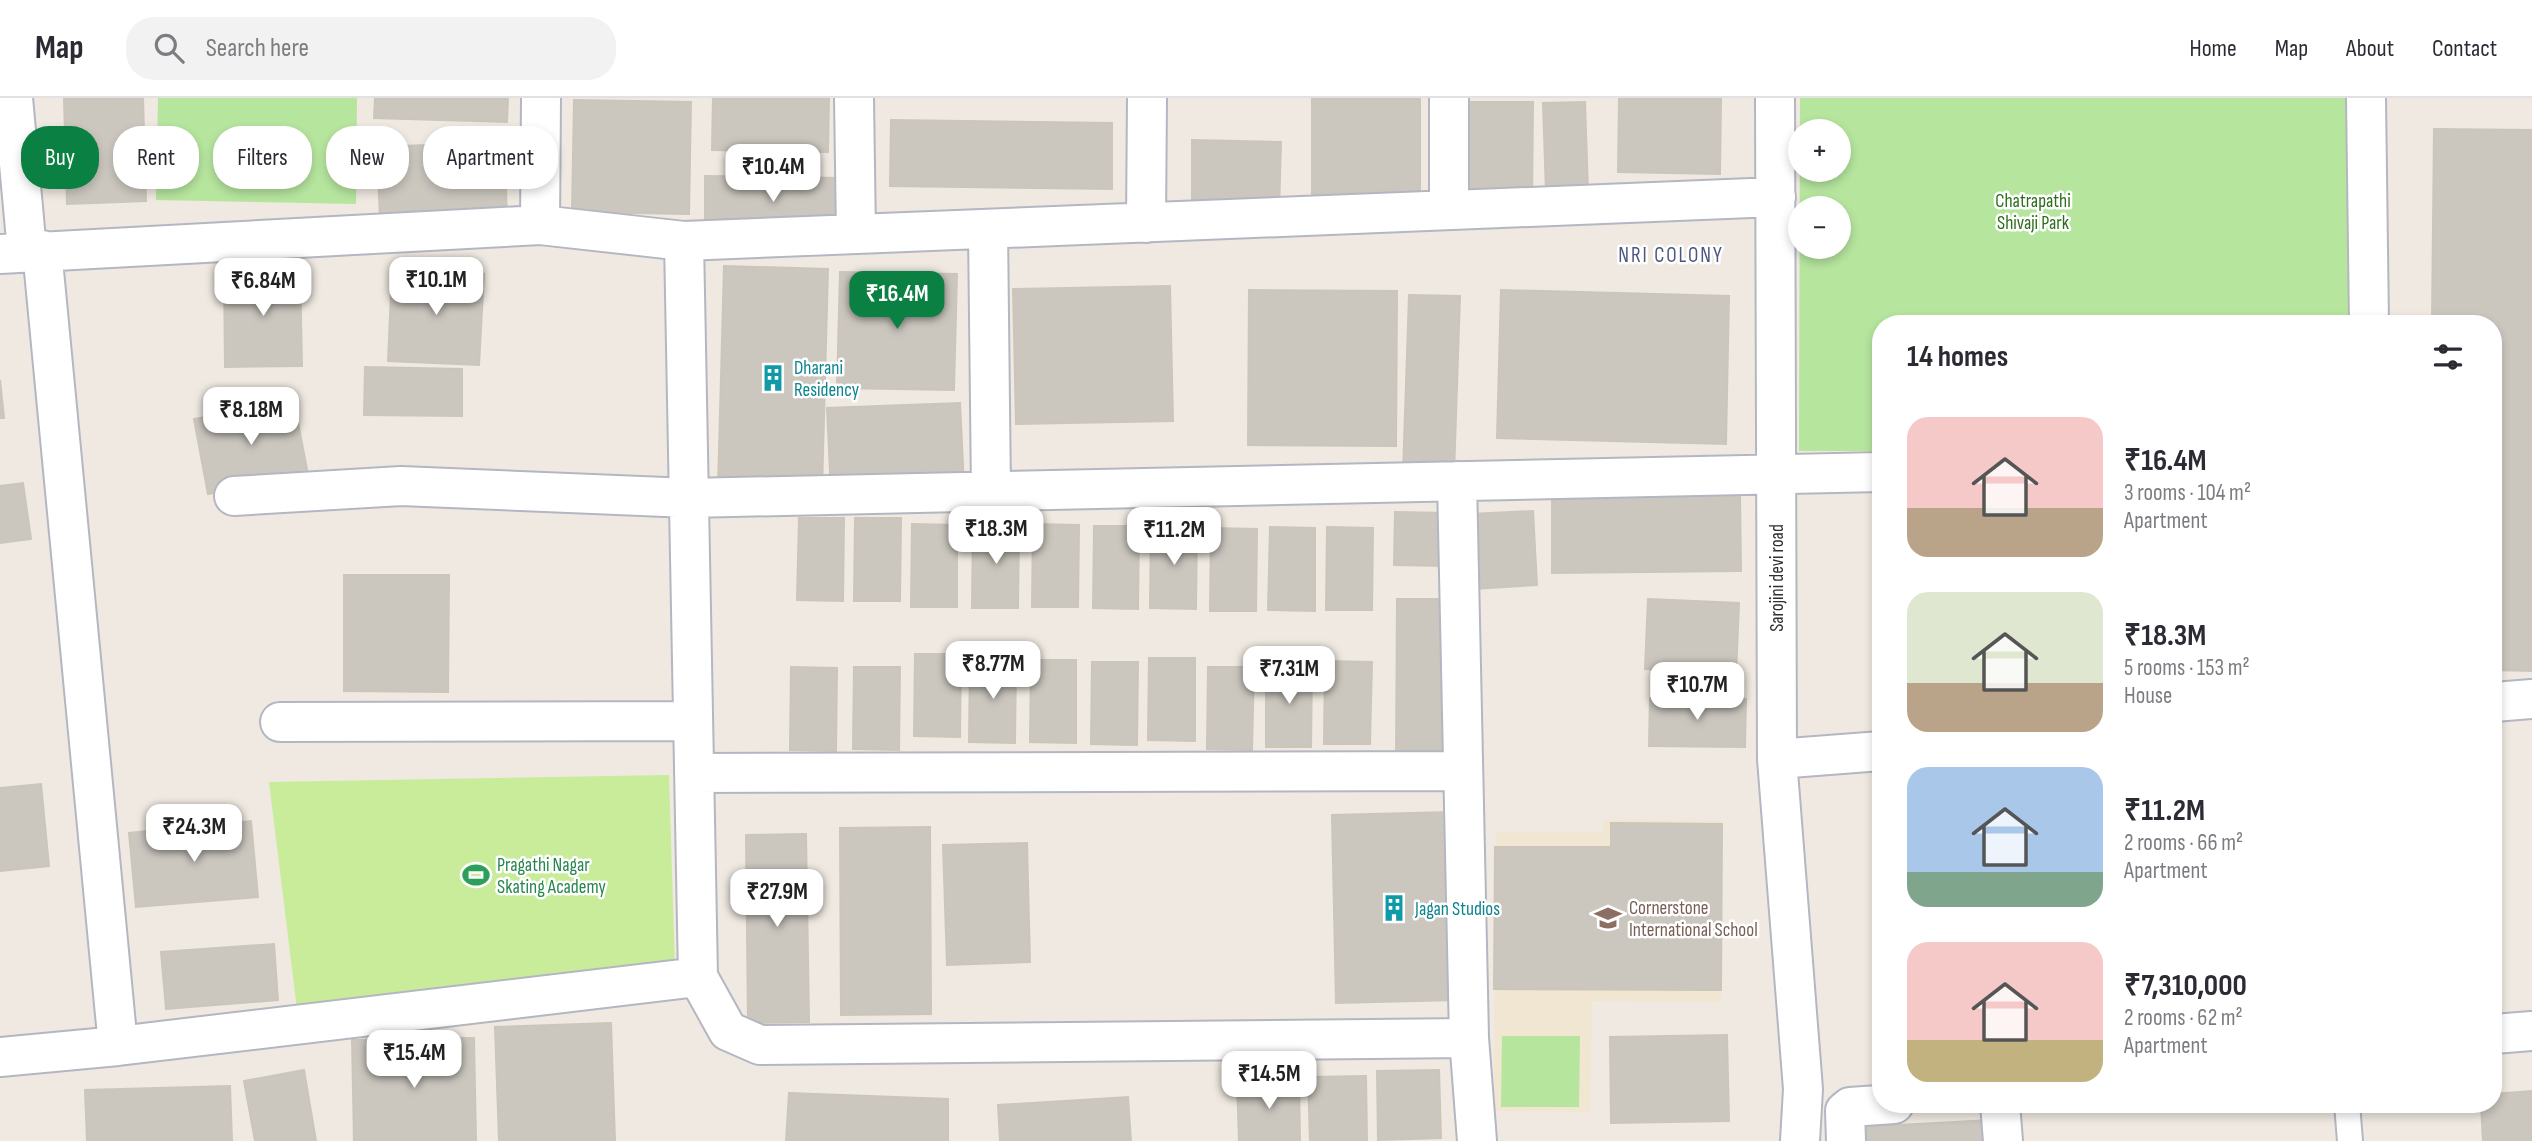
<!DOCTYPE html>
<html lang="en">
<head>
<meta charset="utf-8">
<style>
  :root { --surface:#fff; --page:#f2f2f3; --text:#2b2b33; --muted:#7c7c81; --line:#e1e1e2; --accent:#0b8043 }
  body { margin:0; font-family:"Sofia Sans Condensed",sans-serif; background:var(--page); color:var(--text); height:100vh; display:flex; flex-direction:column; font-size:26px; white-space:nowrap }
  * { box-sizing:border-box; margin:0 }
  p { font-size:23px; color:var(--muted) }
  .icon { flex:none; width:38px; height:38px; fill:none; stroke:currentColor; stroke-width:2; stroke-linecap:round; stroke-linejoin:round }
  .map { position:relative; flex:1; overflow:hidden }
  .details { position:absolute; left:1872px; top:217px; width:630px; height:798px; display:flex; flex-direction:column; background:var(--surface); border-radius:28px; box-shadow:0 4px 10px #0003 }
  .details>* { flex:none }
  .banner { position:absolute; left:21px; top:28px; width:665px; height:63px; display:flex; gap:14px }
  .buttons { position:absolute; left:1788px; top:21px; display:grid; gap:14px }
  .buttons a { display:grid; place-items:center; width:63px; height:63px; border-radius:50%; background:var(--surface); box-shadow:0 4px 10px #0003; font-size:35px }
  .price { position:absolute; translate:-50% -60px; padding:0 16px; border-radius:14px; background:#fff; color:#222; font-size:23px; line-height:46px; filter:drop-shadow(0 2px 4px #0008) }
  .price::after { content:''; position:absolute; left:50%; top:42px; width:21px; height:16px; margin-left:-10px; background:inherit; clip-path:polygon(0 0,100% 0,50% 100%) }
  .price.current { background:var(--accent); color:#fff }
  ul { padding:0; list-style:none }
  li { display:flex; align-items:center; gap:21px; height:175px; padding:0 35px }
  li span { display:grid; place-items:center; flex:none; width:196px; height:140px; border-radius:21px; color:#555 }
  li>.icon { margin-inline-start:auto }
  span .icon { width:84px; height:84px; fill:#fffc; stroke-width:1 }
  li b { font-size:30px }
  h2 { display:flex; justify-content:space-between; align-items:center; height:84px; padding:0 35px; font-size:30px }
  .tag { padding:0 24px; border-radius:28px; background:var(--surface); box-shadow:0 4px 10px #0003; font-size:24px; line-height:63px }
  .tag.current { background:var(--accent); color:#fff }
  header { display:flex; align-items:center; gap:42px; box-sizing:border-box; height:98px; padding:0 35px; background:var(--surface); border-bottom:2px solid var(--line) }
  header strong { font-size:33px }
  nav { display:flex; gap:38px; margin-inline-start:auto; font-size:24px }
  .search { width:490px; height:63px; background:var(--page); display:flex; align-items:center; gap:18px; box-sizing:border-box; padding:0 24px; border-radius:28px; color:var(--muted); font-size:26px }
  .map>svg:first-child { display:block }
  .education { fill:#f0e6d1 }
  .green { fill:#b6e59e; fill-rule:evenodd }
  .pitch { fill:#c9ec9a }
  .building { fill:#cbc7bf; stroke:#cbc5ba; stroke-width:2 }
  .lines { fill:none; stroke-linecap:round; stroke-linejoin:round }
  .lane-casing { stroke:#b4b7c1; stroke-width:28 }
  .street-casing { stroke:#b4b7c1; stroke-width:42 }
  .lane { stroke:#fff; stroke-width:24 }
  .street { stroke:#fff; stroke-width:38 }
  .labels { text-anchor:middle; stroke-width:5; stroke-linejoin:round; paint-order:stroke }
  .park-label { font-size:19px; fill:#2c6e1b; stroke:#fff }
  .culture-label { font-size:19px; fill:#0d838f; stroke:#fff; text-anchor:start }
  .street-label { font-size:19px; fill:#2e2e2e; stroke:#fff }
  .leisure-label { font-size:19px; fill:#27864d; stroke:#fff; text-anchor:start }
  .education-label { font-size:19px; fill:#785e54; stroke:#fff; text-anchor:start }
  .neighbourhood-label { font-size:21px; letter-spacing:2px; fill:#4d5680; stroke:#fff }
</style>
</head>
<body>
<header>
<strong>Map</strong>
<div class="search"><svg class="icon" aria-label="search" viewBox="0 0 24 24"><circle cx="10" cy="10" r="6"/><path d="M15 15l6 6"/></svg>Search here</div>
<nav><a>Home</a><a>Map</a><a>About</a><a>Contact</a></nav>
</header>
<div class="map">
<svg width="2532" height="1043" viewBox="0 0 2532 1043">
  <rect width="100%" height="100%" fill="#efe9e1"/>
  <path class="education" d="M1603,722L1722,723L1721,904L1592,903L1590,1014L1494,1013L1496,734H1602Z"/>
  <path class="green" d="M158,0H357L356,106L156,102Z
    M1800,0H2358V226H1881V353H1799ZM1801,33H1839V72H1801ZM1801,110H1839V149H1801Z
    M1502,938H1580L1579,1009H1501Z"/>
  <path class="pitch" d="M669,677L675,870L297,911L269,684Z"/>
  <path class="building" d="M143,0L146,103L67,106L64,1Z
    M375,0H508L507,24L374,20Z
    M713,0H829L828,54L712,52Z
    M1312,0H1420V95L1312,96Z
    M1619,0H1721L1720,76L1618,74Z
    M574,2L691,4L689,116L572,114Z
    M1467,4H1533L1532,102H1467Z
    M1585,4L1588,94L1546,95L1543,5Z
    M891,22L1112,25V91L890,88Z
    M2434,31L2532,32V573L2494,572V226H2432Z
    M1192,42L1281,44L1279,114L1192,112Z
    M504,44L507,118L380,122L377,49Z
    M705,78L840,80V135L705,132Z
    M724,168L828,171L822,392L718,389Z
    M300,170L302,268L225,269L224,172Z
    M392,171L484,176L479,267L388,263Z
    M840,174L957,176L954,292L837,290Z
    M1170,188L1173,323L1016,326L1013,191Z
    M1249,192L1397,193L1396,348L1248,347Z
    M1501,192L1729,198L1726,346L1497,340Z
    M1409,197L1460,198L1454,377L1403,375Z
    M365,269L462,271V318L364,317Z
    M0,282L4,320H0Z
    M294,303L308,377L208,396L194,321Z
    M960,305L964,389L831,395L827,310Z
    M23,385L31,441L0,445V388Z
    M1740,396L1741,473L1552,475V398Z
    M1533,413L1537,487L1474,491L1471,416Z
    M1395,414L1447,415L1445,468L1394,467Z
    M799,420H844L843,503L797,502Z
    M855,420H901L900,503H854Z
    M912,426L957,427V509H911Z
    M1033,426L1079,427L1078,509H1032Z
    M973,427H1019L1018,510H972Z
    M1094,428H1139L1138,511L1093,510Z
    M1151,428H1197L1196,511L1150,510Z
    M1270,429L1315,430V513L1268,512Z
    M1327,429L1373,430L1372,512H1326Z
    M1211,430L1257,431L1256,513H1210Z
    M344,477H449L448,594L344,593Z
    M1397,501H1442L1441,664H1396Z
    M1648,501L1739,505L1736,576L1645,571Z
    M915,556H961L960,639L914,638Z
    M1149,560H1195V643L1148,642Z
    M970,561L1016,562L1015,645L969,644Z
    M1031,562H1076V645L1030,644Z
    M1325,563L1372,564L1370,646H1324Z
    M1092,564H1138L1137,647L1091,646Z
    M1266,566L1312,567L1311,649H1266Z
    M791,569L837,570L836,653L790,652Z
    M854,569H900L899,652L853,651Z
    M1208,569H1254L1252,652L1207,651Z
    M1650,600L1746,601L1745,649L1649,648Z
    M41,686L49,768L0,773V690Z
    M1451,714L1456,902L1336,905L1332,717Z
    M251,723L258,799L136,809L129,735Z
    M1611,725L1722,726L1721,892L1494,891L1495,749H1611Z
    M930,729L931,916L841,917L840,730Z
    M806,736L809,924L748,925L746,737Z
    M1027,745L1030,864L947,867L943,747Z
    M274,846L278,902L166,911L161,854Z
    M611,925L615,1043H499L495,929Z
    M1727,937L1729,1023L1611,1025L1610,939Z
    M474,940L476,1043H354L352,942Z
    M304,972L316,1043H255L244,983Z
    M1439,972L1441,1040L1378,1042L1377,973Z
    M1366,978L1367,1043H1310L1308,979Z
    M1299,982L1300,1043H1239L1237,984Z
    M230,988L232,1043H87L85,992Z
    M2532,993V1043H2483L2481,1006H2494V996Z
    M789,995L948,1001V1043H786Z
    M1128,999L1131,1043H1000L998,1007Z
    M1990,1022L1992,1043H1862L1861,1029Z"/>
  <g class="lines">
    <defs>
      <path id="lane" d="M2347,1006L2350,1043"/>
      <path id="street" d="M13,0L27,153
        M854,0L856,136
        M1449,0V112
        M1775,0L1777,661L1803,991L1800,1043
        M2366,0L2369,226
        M1146,125L1147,0
        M540,127L541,0
        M988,131L991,393
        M684,143L698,879
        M42,152L118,948
        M0,156L540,127L684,143L1776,99
        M1457,383L1469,940L1477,1043
        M234,398L401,388L689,400L1881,374
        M2494,604L2532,601
        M280,624L693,623
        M1777,661L1881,653
        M694,675L1463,673
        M2494,936L2532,933
        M0,959L118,948L698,879L728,933L760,947L1469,940
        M2000,1006L2003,1043
        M1846,1043L1845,1013L1850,1009L1894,1006"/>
    </defs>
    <use href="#lane" class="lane-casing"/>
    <use href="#street" class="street-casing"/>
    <use href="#lane" class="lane"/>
    <use href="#street" class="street"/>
  </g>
  <defs>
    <symbol id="building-bare" viewBox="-9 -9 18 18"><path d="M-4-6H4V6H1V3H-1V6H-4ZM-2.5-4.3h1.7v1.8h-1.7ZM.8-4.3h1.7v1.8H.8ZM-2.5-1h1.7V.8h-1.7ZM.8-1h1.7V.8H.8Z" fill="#0f9aa8" stroke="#fff" stroke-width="2.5" paint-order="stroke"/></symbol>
    <symbol id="stadium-bare" viewBox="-9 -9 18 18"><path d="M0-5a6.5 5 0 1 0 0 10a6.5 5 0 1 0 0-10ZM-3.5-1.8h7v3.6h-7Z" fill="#2e9e5b" stroke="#fff" stroke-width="2.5" paint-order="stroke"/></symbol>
    <symbol id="school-bare" viewBox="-9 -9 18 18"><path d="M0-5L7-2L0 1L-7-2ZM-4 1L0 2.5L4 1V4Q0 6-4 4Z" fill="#8d6e63" stroke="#fff" stroke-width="2.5" paint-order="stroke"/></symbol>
  </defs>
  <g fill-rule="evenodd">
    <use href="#building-bare" x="754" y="261" width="38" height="38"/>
    <use href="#stadium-bare" x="457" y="758" width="38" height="38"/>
    <use href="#building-bare" x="1375" y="791" width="38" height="38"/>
    <use href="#school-bare" x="1589" y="801" width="38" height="38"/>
  </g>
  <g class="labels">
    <g class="park-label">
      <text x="2033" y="109">Chatrapathi<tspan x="2033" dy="22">Shivaji Park</tspan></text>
    </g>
    <g class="culture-label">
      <text x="794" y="276">Dharani<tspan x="794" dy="22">Residency</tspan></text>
      <text x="1415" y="817">Jagan Studios</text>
    </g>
    <g class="street-label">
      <text transform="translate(1776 480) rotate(-90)" y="7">Sarojini devi road</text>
    </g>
    <g class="leisure-label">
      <text x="497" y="773">Pragathi Nagar<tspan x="497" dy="22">Skating Academy</tspan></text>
    </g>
    <g class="education-label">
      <text x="1629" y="816">Cornerstone<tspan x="1629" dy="22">International School</tspan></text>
    </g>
    <g class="neighbourhood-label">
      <text x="1671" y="164">NRI COLONY</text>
    </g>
  </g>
</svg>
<div class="buttons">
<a>+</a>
<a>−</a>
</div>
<b class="price" style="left:773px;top:106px">₹10.4M</b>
<b class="price" style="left:436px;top:219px">₹10.1M</b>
<b class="price" style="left:263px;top:220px">₹6.84M</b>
<b class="price current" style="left:897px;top:233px">₹16.4M</b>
<b class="price" style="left:251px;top:349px">₹8.18M</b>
<b class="price" style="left:996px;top:468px">₹18.3M</b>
<b class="price" style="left:1174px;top:469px">₹11.2M</b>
<b class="price" style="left:993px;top:603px">₹8.77M</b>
<b class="price" style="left:1289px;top:608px">₹7.31M</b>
<b class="price" style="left:1697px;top:624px">₹10.7M</b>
<b class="price" style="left:194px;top:766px">₹24.3M</b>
<b class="price" style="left:777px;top:831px">₹27.9M</b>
<b class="price" style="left:414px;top:992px">₹15.4M</b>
<b class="price" style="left:1269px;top:1013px">₹14.5M</b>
<div class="banner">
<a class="tag current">Buy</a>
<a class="tag">Rent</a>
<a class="tag">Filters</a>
<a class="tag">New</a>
<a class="tag">Apartment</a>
</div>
<section class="details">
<h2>14 homes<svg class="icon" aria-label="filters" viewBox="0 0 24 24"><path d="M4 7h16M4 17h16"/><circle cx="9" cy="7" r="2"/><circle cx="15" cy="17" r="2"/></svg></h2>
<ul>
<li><span style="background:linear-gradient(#f6c9c9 65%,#b9a48a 0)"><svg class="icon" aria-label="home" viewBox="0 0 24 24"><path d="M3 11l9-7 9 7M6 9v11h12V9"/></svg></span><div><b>₹16.4M</b><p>3 rooms · 104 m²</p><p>Apartment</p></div></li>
<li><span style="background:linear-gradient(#dfe7d0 65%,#b9a48a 0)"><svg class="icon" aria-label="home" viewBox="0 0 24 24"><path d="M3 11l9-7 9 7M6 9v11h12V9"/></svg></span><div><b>₹18.3M</b><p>5 rooms · 153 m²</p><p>House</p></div></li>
<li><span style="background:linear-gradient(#a9c7e8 75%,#7fa58c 0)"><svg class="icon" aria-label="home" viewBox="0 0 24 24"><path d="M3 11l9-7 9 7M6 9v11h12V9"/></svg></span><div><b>₹11.2M</b><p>2 rooms · 66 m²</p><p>Apartment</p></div></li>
<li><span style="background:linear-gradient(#f6c9c9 70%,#c2b280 0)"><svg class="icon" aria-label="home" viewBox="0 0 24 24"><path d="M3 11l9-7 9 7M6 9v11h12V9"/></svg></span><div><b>₹7,310,000</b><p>2 rooms · 62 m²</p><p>Apartment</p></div></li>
</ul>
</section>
</div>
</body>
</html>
